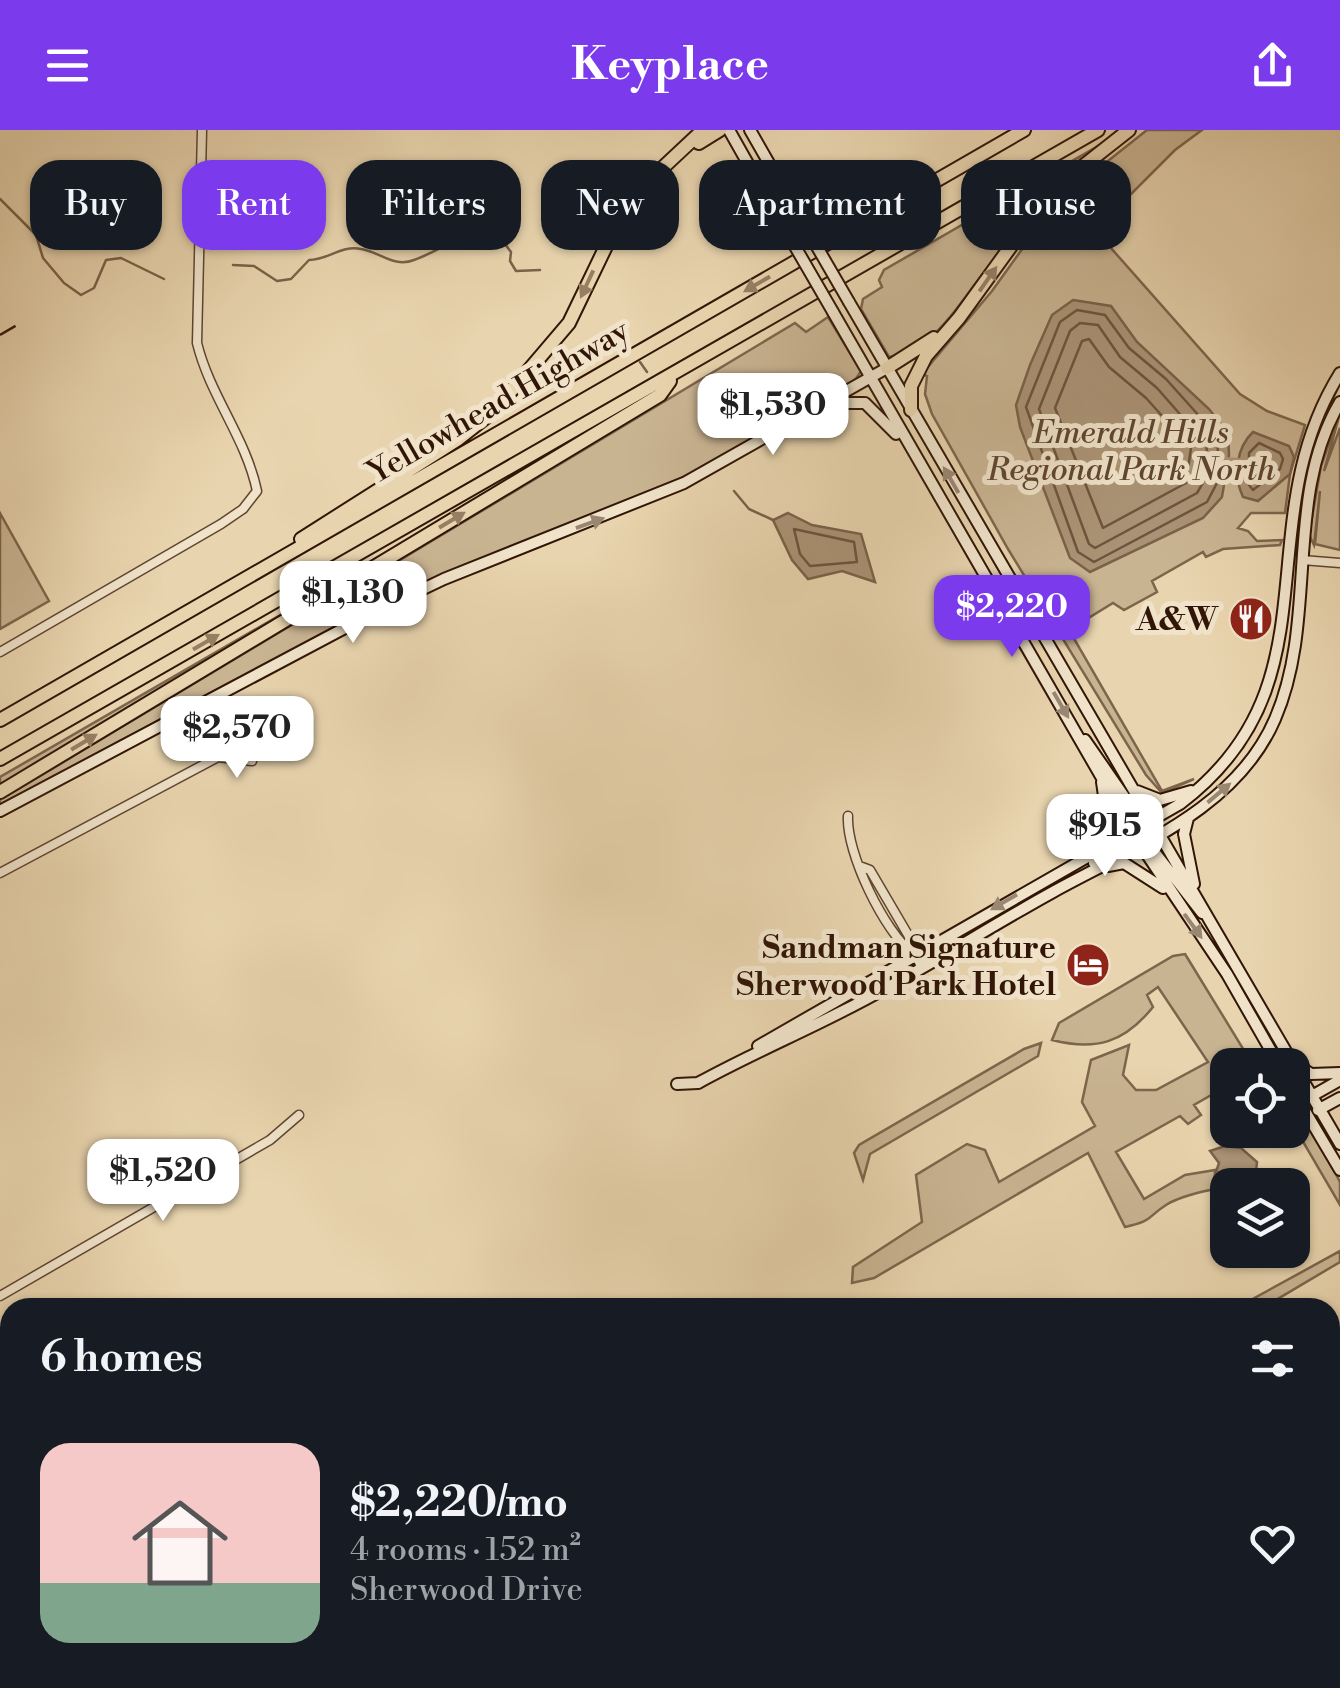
<!DOCTYPE html>
<html lang="en">
<head>
<meta charset="utf-8">
<style>
  :root { --surface:#171b24; --page:#242831; --text:#f1f3f6; --muted:#9ea1a6; --accent:#7c3aed }
  body { margin:0; font-family:"Libre Bodoni",serif; background:var(--page); color:var(--text); height:100vh; display:flex; flex-direction:column; font-size:38px; white-space:nowrap }
  * { box-sizing:border-box; margin:0 }
  p { font-size:32px; color:var(--muted) }
  .icon { flex:none; width:55px; height:55px; fill:none; stroke:currentColor; stroke-width:2; stroke-linecap:round; stroke-linejoin:round }
  .map { position:relative; flex:1; overflow:hidden }
  .sheet { position:absolute; left:0px; top:1168px; width:1340px; height:392px; display:flex; flex-direction:column; background:var(--surface); border-radius:30px 30px 0 0; box-shadow:0 2px 8px #0004 }
  .sheet>* { flex:none }
  .top-card { position:absolute; left:30px; top:30px; width:1280px; height:90px; display:flex; gap:20px }
  .fabs { position:absolute; left:1210px; top:918px; display:grid; gap:20px }
  .fabs a { display:grid; place-items:center; width:100px; height:100px; border-radius:20px; background:var(--surface); box-shadow:0 2px 8px #0004; font-size:50px }
  .price { position:absolute; translate:-50% -85px; padding:0 22px; border-radius:20px; background:#fff; color:#222; font-size:32px; line-height:65px; filter:drop-shadow(0 2px 5px #0008) }
  .price::after { content:''; position:absolute; left:50%; top:60px; width:30px; height:22px; margin-left:-15px; background:inherit; clip-path:polygon(0 0,100% 0,50% 100%) }
  .price.current { background:var(--accent); color:#fff }
  ul { padding:0; list-style:none }
  li { display:flex; align-items:center; gap:30px; height:250px; padding:0 40px }
  li span { display:grid; place-items:center; flex:none; width:280px; height:200px; border-radius:30px; color:#555 }
  li>.icon { margin-inline-start:auto }
  span .icon { width:120px; height:120px; fill:#fffc; stroke-width:1 }
  li b { font-size:42px }
  h2 { display:flex; justify-content:space-between; align-items:center; height:120px; padding:0 40px; font-size:42px }
  .chip { padding:0 35px; border-radius:30px; background:var(--surface); box-shadow:0 2px 8px #0004; font-size:35px; line-height:90px }
  .chip.current { background:var(--accent); color:#fff }
  header { display:flex; justify-content:space-between; align-items:center; height:130px; padding:0 40px; background:var(--accent); color:#fff; font-size:45px; font-weight:700 }
  .map>svg:first-child { display:block }
  .green { fill:#c9b492; stroke:#7d654c; stroke-width:2.5 }
  .water { fill:#aa9375; stroke:#7a6149; stroke-width:2.5 }
  .lines { fill:none; stroke-linecap:round; stroke-linejoin:round }
  .shore { stroke:#6e543e; stroke-width:2.5 }
  .stream { stroke:#7a6149; stroke-width:2.5 }
  .canal { stroke:#aa9375; stroke-width:8 }
  .street-casing { stroke:#5f4631; stroke-width:11 }
  .secondary-casing { stroke:#311607; stroke-width:14 }
  .highway-casing { stroke:#311607; stroke-width:16 }
  .street { stroke:#f0e3ca; stroke-width:8 }
  .secondary { stroke:#f0e3ca; stroke-width:10 }
  .highway { stroke:#e8d4ae; stroke-width:12 }
  .rail { stroke:#311607; stroke-width:2.5; stroke-dasharray:18 18; stroke-linecap:butt }
  .secondary-bridge-casing { stroke:#311607; stroke-width:14; stroke-linecap:butt }
  .secondary-bridge { stroke:#f0e3ca; stroke-width:10 }
  .oneway { fill:#967e63 }
  .oneway2 { fill:#9a8772 }
  .labels { text-anchor:middle; stroke-width:10; stroke-linejoin:round; paint-order:stroke }
  .street-label { font-size:32px; fill:#311607; stroke:#f0e3ca }
  .park-label { font-size:32px; font-style:italic; fill:#5f4531; stroke:#f0e3ca }
  .poi-label { font-size:32px; font-weight:bold; fill:#311607; stroke:#f0e3ca; text-anchor:end }
</style>
</head>
<body>
<header><svg class="icon" aria-label="menu" viewBox="0 0 24 24"><path d="M4 6h16M4 12h16M4 18h16"/></svg>Keyplace<svg class="icon" aria-label="share" viewBox="0 0 24 24"><path d="M12 15V3M7 8l5-5 5 5M5 13v7h14v-7"/></svg></header>
<div class="map">
<svg width="1340" height="1558" viewBox="0 0 1340 1558">
  <rect width="100%" height="100%" fill="#e8d4ae"/>
  <filter id="stains"><feTurbulence type="fractalNoise" baseFrequency=".002" numOctaves="4"/><feColorMatrix values="0 0 0 0 .2 0 0 0 0 .09 0 0 0 0 .02 0 0 0 .5 -.17"/></filter>
  <radialGradient id="worn" r=".72"><stop offset=".6" stop-color="#630" stop-opacity="0"/><stop offset="1" stop-color="#630" stop-opacity=".3"/></radialGradient>
  <path class="green" d="M1147,0H1202L1175,20L1095,100L1240,264L1267,281L1305,295L1290,344L1285,383H1251L1238,398L1248,401L1257,411L1282,410L1280,415L1223,419L1206,427L1203,422L1152,451L1157,462L1124,480L1113,473L1069,500L1162,661L1194,649L1162,663L1146,645L1008,419L932,284L925,264L927,246L922,244L992,161L1056,72Z
    M1124,1L1103,16C1067,53 1031,90 995,129C965,162 939,220 889,227L861,179L863,169L882,157L879,150L884,140Z
    M828,187L861,241L854,252L691,344L442,446L345,491L0,675V670L795,193L806,202Z
    M1340,283L1324,341L1340,298V420L1315,414L1320,361L1314,415L1309,405L1321,336Z
    M0,383L49,471L0,499Z
    M308,469L309,471L0,657V647Z
    M1185,824L1253,935H1228L1227,956L1194,975L1201,985L1188,994L1180,986L1116,1022L1144,1069L1185,1045L1215,1040V1049L1243,1053L1251,1047L1248,1055C1231,1055 1185,1063 1166,1075C1146,1088 1153,1091 1125,1097L1088,1023L874,1148L852,1153L853,1137L922,1092L916,1045L967,1014L985,1020L999,1052L1095,996L1082,972L1091,930L1129,915L1123,945L1136,960H1156L1208,932L1158,857L1147,865L1153,877C1124,913 1096,921 1052,910L1059,893L1173,826Z
    M1041,913L1038,926L870,1024L863,1050L854,1023L859,1015L1024,919Z
    M1301,987L1307,989L1340,1052V1075L1302,1010Z
    M1340,1121V1132L1264,1177H1238Z
    M1340,1390V1558H1028L1042,1550H1330V1396Z
    M655,1550H851L819,1558H659Z"/>
  <path class="water" d="M1073,170L1111,176L1137,212L1209,279L1228,303L1229,325L1222,367L1203,388L1090,442L1070,428L1020,297L1016,275L1030,235L1052,185Z
    M1253,302L1289,316L1294,327L1290,344L1258,371L1243,367C1233,346 1236,318 1253,302Z
    M788,383L812,395L861,404L875,452L842,441L808,449L792,430L773,390Z
    M1225,1016L1241,1018L1257,1032L1256,1042L1243,1053L1214,1048L1219,1033L1210,1021Z
    M10,1298V1483L7,1485L0,1477V1304Z"/>
  <g class="lines">
    <path class="shore" d="M1077,180L1105,185L1129,218L1166,249L1218,307L1217,353L1207,372L1094,432L1078,422L1026,277L1060,192Z
      M1080,193L1098,195L1120,227L1157,258L1207,315L1204,351L1197,363L1095,418L1089,414L1039,279L1070,201Z
      M1089,209L1109,237L1146,268L1191,318L1186,353L1103,398L1055,278L1082,211Z
      M1259,313L1280,323L1283,329L1280,339L1253,360L1249,355V323Z
      M794,399L854,412L857,432L810,436L800,424Z"/>
    <path class="stream" d="M0,69L36,105L43,128L64,153L81,165L94,158L106,130L121,128L164,149
      M233,135L254,136L277,151L291,149L309,130C328,130 341,115 361,119C380,122 394,138 414,130C444,119 461,102 495,101L511,122L510,131L516,141L540,140
      M640,232L647,242
      M734,361L749,379L773,390"/>
    <path class="canal" d="M1227,331L1239,332"/>
    <defs>
      <path id="street" d="M1302,430L1340,433
        M0,522L221,394L243,379L257,361C246,308 210,266 197,213L202,0
        M243,615L254,618L252,631L218,627Z
        M848,686C846,723 884,801 913,824
        M862,737L870,740L911,810L921,838
        M0,743L218,627
        M0,1166L270,1010L299,985
        M165,1558L178,1550"/>
      <path id="secondary" d="M729,0L782,94
        M750,0L798,84
        M849,172L1340,1014
        M833,182L1140,714L1227,844L1279,935
        M832,273H865L896,304
        M1085,610L1146,698
        M1137,661L1160,670L1191,661
        M0,681L375,482L444,449L684,353L887,238
        M1188,688L1184,704L1194,754
        M1142,706L1202,783
        M1101,718L1108,694L1102,652
        M1094,733L1125,712
        M1108,736L1124,733L1163,758
        M758,916L1180,674C1340,553 1245,396 1340,243
        M1299,936L1311,944L1340,943
        M677,954L698,953C745,927 794,906 841,882C914,846 982,801 1053,762C1134,717 1236,680 1275,589C1319,487 1283,369 1340,272
        M1292,959L1340,1040
        M1310,967L1340,950
        M1318,980L1340,968
        M1330,1330L1340,1329
        M1330,1343H1340"/>
      <path id="highway" d="M699,13L720,0
        M887,238L934,208
        M911,280V256L926,226L959,188L1027,94L1063,52L1129,0
        M301,409L457,310L494,281L569,193L622,83L640,59L703,0
        M0,590L1024,0
        M0,629L1098,0
        M0,662L660,265L670,251"/>
    </defs>
    <use href="#street" class="street-casing"/>
    <use href="#secondary" class="secondary-casing"/>
    <use href="#highway" class="highway-casing"/>
    <use href="#street" class="street"/>
    <use href="#secondary" class="secondary"/>
    <use href="#highway" class="highway"/>
    <path class="rail" d="M0,205L24,191"/>
    <defs>
      <path id="secondary-bridge" d="M798,84L849,172
        M782,94L833,182"/>
    </defs>
    <use href="#secondary-bridge" class="secondary-bridge-casing"/>
    <use href="#secondary-bridge" class="secondary-bridge"/>
  </g>
  <defs><path id="oneway-solid" d="M-6-.8H1V-3.2L6.5 0L1 3.2V.8H-6Z" transform="scale(2.5)"/></defs>
  <g class="oneway">
    <use href="#oneway-solid" transform="translate(988 149) rotate(-55)"/>
    <use href="#oneway-solid" transform="translate(587 154) rotate(115)"/>
    <use href="#oneway-solid" transform="translate(757 154) rotate(150)"/>
    <use href="#oneway-solid" transform="translate(452 390) rotate(-31)"/>
    <use href="#oneway-solid" transform="translate(206 512) rotate(-30)"/>
    <use href="#oneway-solid" transform="translate(84 612) rotate(-31)"/>
  </g>
  <g class="oneway2">
    <use href="#oneway-solid" transform="translate(951 350) rotate(-120)"/>
    <use href="#oneway-solid" transform="translate(590 393) rotate(-20)"/>
    <use href="#oneway-solid" transform="translate(1061 575) rotate(60)"/>
    <use href="#oneway-solid" transform="translate(1219 663) rotate(-40)"/>
    <use href="#oneway-solid" transform="translate(1004 772) rotate(150)"/>
    <use href="#oneway-solid" transform="translate(1193 796) rotate(54)"/>
  </g>
  <defs>
    <symbol id="restaurant-disc" viewBox="-11 -11 22 22"><circle r="9.5" fill="#8f2418" stroke="#f0e3ca"/><path d="M-5-6h1v4h1v-4h1v4h1v-4h1v5L-1.5 .5V6h-2V.5L-5-1ZM5-6V6H3V1.5H1.5Q1.5-4 5-6Z" fill="#fff"/></symbol>
    <symbol id="hotel-disc" viewBox="-11 -11 22 22"><circle r="9.5" fill="#8f2418" stroke="#f0e3ca"/><path d="M-6-4.5h1.5V1H6V5H4.5V3h-9V5H-6ZM-4 0a1.8 1.8 0 1 1 3.6 0ZM.5 0V-2.5h3Q6-2.5 6 0Z" fill="#fff"/></symbol>
  </defs>
  <g fill-rule="evenodd">
    <use href="#restaurant-disc" x="1226" y="464" width="50" height="50"/>
    <use href="#hotel-disc" x="1063" y="810" width="50" height="50"/>
  </g>
  <g class="labels">
    <g class="street-label">
      <text transform="translate(498 271) rotate(-30)" y="11">Yellowhead Highway</text>
    </g>
    <g class="park-label">
      <text x="1131" y="313">Emerald Hills<tspan x="1131" dy="37">Regional Park North</tspan></text>
    </g>
    <g class="poi-label">
      <text x="1218" y="500">A&amp;W</text>
      <text x="1056" y="828">Sandman Signature<tspan x="1056" dy="37">Sherwood Park Hotel</tspan></text>
    </g>
  </g>
  <rect width="100%" height="100%" filter="url(#stains)"/>
  <rect width="100%" height="100%" fill="url(#worn)"/>
</svg>
<div class="fabs">
<a><svg class="icon" aria-label="locate" viewBox="0 0 24 24"><circle cx="12" cy="12" r="6"/><path d="M12 2v4M12 18v4M2 12h4M18 12h4"/></svg></a>
<a><svg class="icon" aria-label="layers" viewBox="0 0 24 24"><path d="M12 4l9 5-9 5-9-5zM3 14l9 5 9-5"/></svg></a>
</div>
<b class="price" style="left:773px;top:328px">$1,530</b>
<b class="price" style="left:353px;top:516px">$1,130</b>
<b class="price current" style="left:1012px;top:530px">$2,220</b>
<b class="price" style="left:237px;top:651px">$2,570</b>
<b class="price" style="left:1105px;top:749px">$915</b>
<b class="price" style="left:163px;top:1094px">$1,520</b>
<div class="top-card">
<a class="chip">Buy</a>
<a class="chip current">Rent</a>
<a class="chip">Filters</a>
<a class="chip">New</a>
<a class="chip">Apartment</a>
<a class="chip">House</a>
</div>
<section class="sheet">
<h2>6 homes<svg class="icon" aria-label="filters" viewBox="0 0 24 24"><path d="M4 7h16M4 17h16"/><circle cx="9" cy="7" r="2"/><circle cx="15" cy="17" r="2"/></svg></h2>
<ul>
<li><span style="background:linear-gradient(#f6c9c9 70%,#7fa58c 0)"><svg class="icon" aria-label="home" viewBox="0 0 24 24"><path d="M3 11l9-7 9 7M6 9v11h12V9"/></svg></span><div><b>$2,220/mo</b><p>4 rooms · 152 m²</p><p>Sherwood Drive</p></div><svg class="icon" aria-label="heart" viewBox="0 0 24 24"><path d="M12 20l-8-8c-3-5 5-10 8-4 3-6 11-1 8 4z"/></svg></li>
</ul>
</section>
</div>
</body>
</html>
